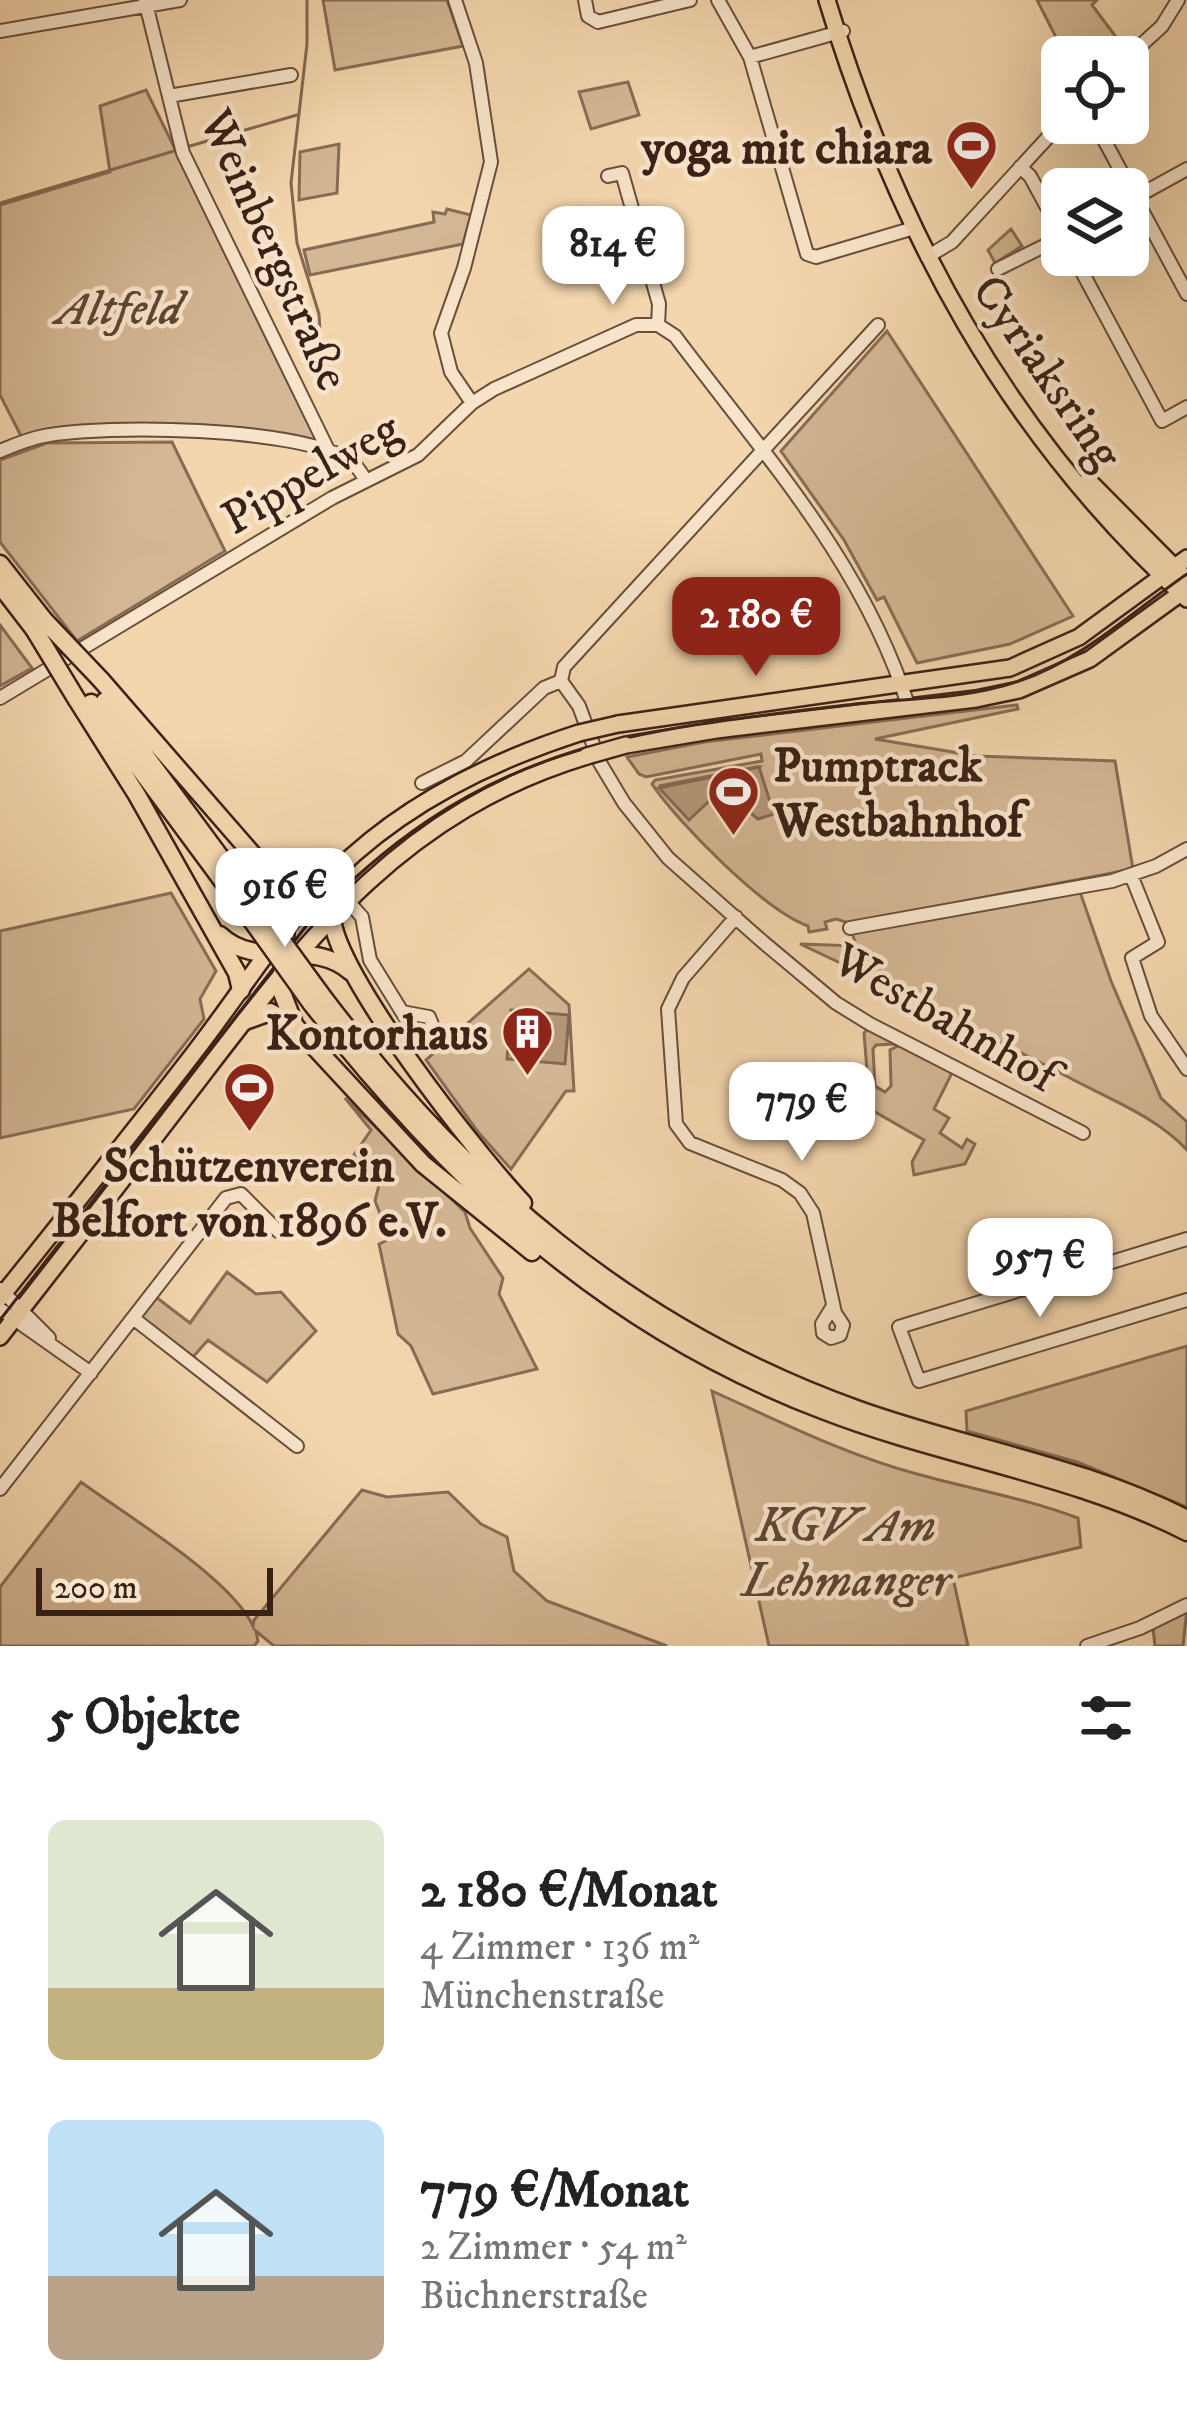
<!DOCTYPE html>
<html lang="de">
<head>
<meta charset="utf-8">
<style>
  :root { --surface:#fff; --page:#f6f6f6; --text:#222; --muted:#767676; --accent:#8f2418 }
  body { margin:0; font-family:"IM FELL DW Pica",serif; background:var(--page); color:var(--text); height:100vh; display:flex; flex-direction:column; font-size:45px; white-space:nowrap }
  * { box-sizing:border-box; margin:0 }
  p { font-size:39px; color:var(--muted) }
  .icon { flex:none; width:66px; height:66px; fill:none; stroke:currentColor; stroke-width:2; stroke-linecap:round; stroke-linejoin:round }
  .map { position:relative; height:1646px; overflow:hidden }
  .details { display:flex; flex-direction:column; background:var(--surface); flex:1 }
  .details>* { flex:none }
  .buttons { position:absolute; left:1041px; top:36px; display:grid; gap:24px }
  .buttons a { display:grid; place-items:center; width:108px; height:108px; border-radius:18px; background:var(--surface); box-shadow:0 12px 48px #0002; font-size:60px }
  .scale { position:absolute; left:36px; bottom:30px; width:237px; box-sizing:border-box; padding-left:12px; border:6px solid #3a2116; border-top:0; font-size:33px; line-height:42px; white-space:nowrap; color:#3a2116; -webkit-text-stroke:9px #f8e4ca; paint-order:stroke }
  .price { position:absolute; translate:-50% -102px; padding:0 27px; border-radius:24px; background:#fff; color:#222; font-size:39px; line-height:78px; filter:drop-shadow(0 3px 6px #0008) }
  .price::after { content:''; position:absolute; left:50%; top:72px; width:36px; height:27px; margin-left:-18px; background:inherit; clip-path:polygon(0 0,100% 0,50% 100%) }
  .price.current { background:var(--accent); color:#fff }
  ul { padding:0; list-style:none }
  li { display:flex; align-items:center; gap:36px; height:300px; padding:0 48px }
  li span { display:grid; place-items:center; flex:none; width:336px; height:240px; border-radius:18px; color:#555 }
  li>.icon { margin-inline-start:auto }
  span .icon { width:144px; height:144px; fill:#fffc; stroke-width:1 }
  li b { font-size:51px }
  h2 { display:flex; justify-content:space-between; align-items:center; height:144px; padding:0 48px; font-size:51px }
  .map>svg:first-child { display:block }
  .green { fill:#d4b794; stroke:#876c55; stroke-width:3; fill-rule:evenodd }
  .water { fill:#b5987a; stroke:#846852; stroke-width:3 }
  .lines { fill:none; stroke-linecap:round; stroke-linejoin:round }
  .stream { stroke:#846852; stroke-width:3 }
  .minor-casing { stroke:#684e3c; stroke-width:16 }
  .major-casing { stroke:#3a2116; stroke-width:20 }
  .highway-casing { stroke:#3a2116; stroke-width:21 }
  .minor { stroke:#f8e4ca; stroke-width:12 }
  .major { stroke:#f4d6ae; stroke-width:15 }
  .highway { stroke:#f4d6ae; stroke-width:16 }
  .tram { stroke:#3a2116; stroke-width:3 }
  .major-bridge-casing { stroke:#3a2116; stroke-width:20; stroke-linecap:butt }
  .highway-bridge-casing { stroke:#3a2116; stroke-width:21; stroke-linecap:butt }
  .major-bridge { stroke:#f4d6ae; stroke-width:15 }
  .highway-bridge { stroke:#f4d6ae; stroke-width:16 }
  .labels { text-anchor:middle; stroke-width:9; stroke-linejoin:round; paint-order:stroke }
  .poi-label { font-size:48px; font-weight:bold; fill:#3a2116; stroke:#f8e4ca; text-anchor:end }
  .street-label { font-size:48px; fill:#3a2116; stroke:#f8e4ca }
  .park-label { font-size:48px; font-style:italic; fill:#604636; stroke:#f8e4ca }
</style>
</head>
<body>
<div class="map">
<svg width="1187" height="1646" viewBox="0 0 1187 1646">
  <rect width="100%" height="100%" fill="#f4d6ae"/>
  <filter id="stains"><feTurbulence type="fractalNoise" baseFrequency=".00167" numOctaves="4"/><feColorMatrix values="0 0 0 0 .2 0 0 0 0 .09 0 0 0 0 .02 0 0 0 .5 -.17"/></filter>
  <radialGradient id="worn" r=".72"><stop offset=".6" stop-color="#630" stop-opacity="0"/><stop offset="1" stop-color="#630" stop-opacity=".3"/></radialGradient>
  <path class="green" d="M323,0H447L463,46L335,70Z
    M1037,0H1097L1092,5L1125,49L1116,57H1066Z
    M628,82L639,115L591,129L579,92Z
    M146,90L318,440L315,443L220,428L22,438L0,395V205L110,172L100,106Z
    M339,144L337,193L299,200L300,152Z
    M447,209L471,215L463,244L310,275L304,250L434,222L433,212L445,214Z
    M1011,229L1022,246L995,263L988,250Z
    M887,331L1073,616L1010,644L917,663L884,597L877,600L844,540L781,451Z
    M172,442L225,551L77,641L0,542V460L47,443Z
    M0,625L32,668L0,686Z
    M1017,705L1018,709L875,739L977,756L1115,761L1133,869L849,923L836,919L825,922L827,929L809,932L808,926C765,911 678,823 652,784L655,780L762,761L761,754L646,777L639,774L627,757L704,742ZM759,767L726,790L659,786L756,767Z
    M1079,889L1111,981L1161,1098L1187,1122V1150C1157,1117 1107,1098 1068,1077C979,1031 890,986 800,944L856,946L852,932Z
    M171,893L216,971L200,999L204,1019L134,1109L0,1138V931Z
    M529,969L569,1005L574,1091H566L511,1169L478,1132L426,1060Z
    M869,1028L952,1073L934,1109L949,1118L940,1133L962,1148L967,1139L975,1144L965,1164L914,1175L912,1162L924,1140L870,1109L864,1033ZM894,1044L898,1046L890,1050L891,1086L885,1092L875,1086L873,1049L876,1045Z
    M345,1098L465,1212L470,1228L503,1278L499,1294L537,1369L433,1394L411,1346L398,1334L379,1244L390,1239L375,1201L381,1177L354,1155L371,1130Z
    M227,1272L256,1294L281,1292L316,1331L267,1382L208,1340L193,1357L141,1317L156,1297L190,1323Z
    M1187,1346V1507L1077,1462L967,1431L966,1411Z
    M712,1391C779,1421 846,1455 917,1474C971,1489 1025,1498 1078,1518L1081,1547L953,1578L968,1646H769Z
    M81,1482C127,1516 230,1577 253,1626L254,1620L362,1490L387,1497L448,1492L481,1524L507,1537L514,1571L547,1601L667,1646H274L256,1631L258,1641L254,1646H0V1587Z
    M1187,1609L1183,1646H1155L1153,1628Z"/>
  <path class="water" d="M759,767L774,814L758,819L722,789L689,820L659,788Z
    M511,1010L569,1015L565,1064L507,1059Z"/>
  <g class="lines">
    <path class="stream" d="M307,0V44L291,183L297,243L319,314L320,331
      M190,146L297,115
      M0,203L174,151"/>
    <defs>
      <path id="minor" d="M145,0L183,153L328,450
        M455,0L476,63L491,162L464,268L441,333L451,372L472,403
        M585,0L588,16L598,22L690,0
        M718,0L750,57L807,254L816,257L914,228
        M0,31L180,0
        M750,57L843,31
        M1128,57L1162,26L1178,0
        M169,96L291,75
        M1095,123L1187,294
        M1020,167L1030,176L1062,235
        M608,176L622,173L659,304L658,325
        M1129,201L1187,169
        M1073,255L1162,421L1187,407
        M927,257L952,242L1062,122
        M998,269L1062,237
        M878,325L564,667L561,681L579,706L600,763L624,803L668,858L763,942L836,1003L870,1024L1083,1133
        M0,451C14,445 28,439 44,436C107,424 293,427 347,459C356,464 360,471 365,479
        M0,698L332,498L418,455L472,403L494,389L636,325H658L675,336C764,455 864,563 909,708
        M422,783L466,761L544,688L561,681
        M1131,875L1158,942L1132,958L1151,1016L1187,1069
        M346,899L362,917L370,960L402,1012L429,1017L435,1032L428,1039H420L402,1012
        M736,917L683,978L668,1009L676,1124L690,1143L782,1180L800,1193L813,1213L835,1313L843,1325L840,1335L831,1338L823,1333L822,1324L833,1306
        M850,928L1112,881L1156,866L1187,849
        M1187,1239L899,1327L919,1381L1187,1300
        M0,1289L49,1338
        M0,1309L91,1373
        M133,1318L297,1446
        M0,1489L226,1198L241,1194L278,1231
        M1087,1646L1140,1628L1187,1605"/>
      <path id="major" d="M827,0C897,231 1007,435 1187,599
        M1088,480L1187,580
        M618,724L1010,668L1079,637L1187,558
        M626,745L716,730L976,699L1019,690L1090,659L1185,590
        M0,1298C65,1217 130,1136 194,1053C235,1000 271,943 316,892C386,813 480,765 579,733
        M0,1337C62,1258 124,1178 185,1098C301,947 395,814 587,756"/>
      <path id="highway" d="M0,564L44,620
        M0,585L34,629
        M101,680L274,879L287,890L314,894
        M77,700L137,795L237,973L241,990
        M105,701L258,908
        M91,703L250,918
        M274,879L287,914L281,990L295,1026L423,1164L532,1252
        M332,914C330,969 481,1159 523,1203
        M220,935C258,971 311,937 351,972
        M320,993C463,1183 631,1329 859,1410C968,1449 1084,1466 1187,1519
        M311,1003C453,1184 606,1328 825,1411C944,1457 1073,1474 1187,1532
        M245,1021L270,1012L292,1024"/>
    </defs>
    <use href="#minor" class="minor-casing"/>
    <use href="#major" class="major-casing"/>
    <use href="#highway" class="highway-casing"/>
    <use href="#minor" class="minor"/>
    <use href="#major" class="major"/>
    <use href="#highway" class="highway"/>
    <path class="tram" d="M0,1320L307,925C477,746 615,733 847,705C904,698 964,700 1019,681C1082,660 1132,612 1187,574"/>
    <defs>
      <path id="major-bridge" d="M579,733L618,724
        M587,756L626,745"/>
      <path id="highway-bridge" d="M44,620L101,680
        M34,629L77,700
        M258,908L320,993
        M250,918L311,1003"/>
    </defs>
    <use href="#major-bridge" class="major-bridge-casing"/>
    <use href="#highway-bridge" class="highway-bridge-casing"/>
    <use href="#major-bridge" class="major-bridge"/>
    <use href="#highway-bridge" class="highway-bridge"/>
  </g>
  <defs>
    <symbol id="stadium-pin" viewBox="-11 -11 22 30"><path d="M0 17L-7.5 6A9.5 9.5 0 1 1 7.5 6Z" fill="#8f2418" stroke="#f8e4ca"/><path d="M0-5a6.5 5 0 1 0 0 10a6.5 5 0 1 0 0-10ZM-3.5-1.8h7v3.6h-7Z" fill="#fff"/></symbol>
    <symbol id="building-pin" viewBox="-11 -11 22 30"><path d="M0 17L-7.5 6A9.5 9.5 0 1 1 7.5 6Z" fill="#8f2418" stroke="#f8e4ca"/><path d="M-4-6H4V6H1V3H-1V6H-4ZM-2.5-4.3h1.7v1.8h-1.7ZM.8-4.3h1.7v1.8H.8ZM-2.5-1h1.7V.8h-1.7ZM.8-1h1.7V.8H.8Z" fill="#fff"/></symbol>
  </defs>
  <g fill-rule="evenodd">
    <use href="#stadium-pin" x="942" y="116" width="59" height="81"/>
    <use href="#stadium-pin" x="704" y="762" width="59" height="81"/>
    <use href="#building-pin" x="498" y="1002" width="59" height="81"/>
    <use href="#stadium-pin" x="220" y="1058" width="59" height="81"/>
  </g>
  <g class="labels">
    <g class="poi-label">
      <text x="932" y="163">yoga mit chiara</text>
      <text x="773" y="781" text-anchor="start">Pumptrack<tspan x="773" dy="55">Westbahnhof</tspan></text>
      <text x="488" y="1049">Kontorhaus</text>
      <text x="249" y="1181" text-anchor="middle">Schützenverein<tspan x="249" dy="55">Belfort von 1896 e.V.</tspan></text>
    </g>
    <g class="street-label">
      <text transform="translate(276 249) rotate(66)" y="17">Weinbergstraße</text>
      <text transform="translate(1049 371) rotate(55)" y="17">Cyriaksring</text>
      <text transform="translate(310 472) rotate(-30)" y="17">Pippelweg</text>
      <text transform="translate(946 1016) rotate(30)" y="17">Westbahnhof</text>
    </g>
    <g class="park-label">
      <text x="119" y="324">Altfeld</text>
      <text x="846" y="1541">KGV Am<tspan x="846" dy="55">Lehmanger</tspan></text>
    </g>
  </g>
  <rect width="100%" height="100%" filter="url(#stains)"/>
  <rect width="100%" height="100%" fill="url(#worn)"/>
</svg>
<div class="buttons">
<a><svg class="icon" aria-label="locate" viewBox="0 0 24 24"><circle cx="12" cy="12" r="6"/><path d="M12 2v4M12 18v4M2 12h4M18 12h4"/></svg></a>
<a><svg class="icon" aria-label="layers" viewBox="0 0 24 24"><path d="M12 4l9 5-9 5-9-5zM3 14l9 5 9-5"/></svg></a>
</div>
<div class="scale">200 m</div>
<b class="price" style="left:613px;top:308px">814 €</b>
<b class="price current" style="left:756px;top:679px">2 180 €</b>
<b class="price" style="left:285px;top:950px">916 €</b>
<b class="price" style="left:802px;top:1164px">779 €</b>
<b class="price" style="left:1040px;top:1320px">957 €</b>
</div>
<section class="details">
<h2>5 Objekte<svg class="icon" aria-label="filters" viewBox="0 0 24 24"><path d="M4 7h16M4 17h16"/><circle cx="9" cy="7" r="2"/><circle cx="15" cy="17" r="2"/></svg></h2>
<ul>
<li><span style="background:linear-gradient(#dfe7d0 70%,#c2b280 0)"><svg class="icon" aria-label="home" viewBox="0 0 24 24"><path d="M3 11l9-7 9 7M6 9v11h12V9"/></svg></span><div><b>2 180 €/Monat</b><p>4 Zimmer · 136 m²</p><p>Münchenstraße</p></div></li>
<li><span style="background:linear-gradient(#bfe0f5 65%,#b9a48a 0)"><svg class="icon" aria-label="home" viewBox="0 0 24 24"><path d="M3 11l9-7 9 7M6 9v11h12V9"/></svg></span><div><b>779 €/Monat</b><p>2 Zimmer · 54 m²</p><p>Büchnerstraße</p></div></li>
</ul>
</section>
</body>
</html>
